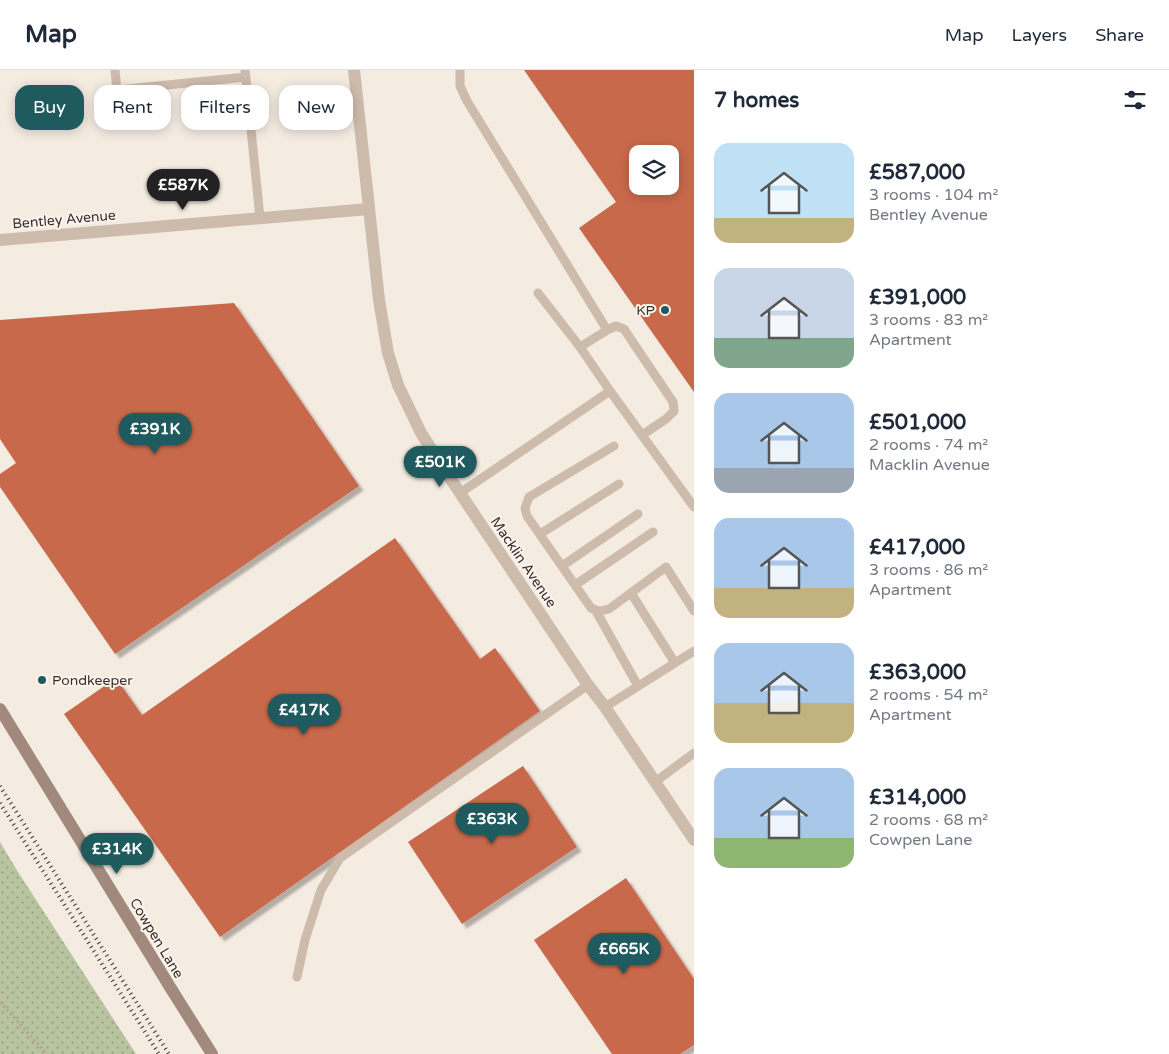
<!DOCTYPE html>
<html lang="en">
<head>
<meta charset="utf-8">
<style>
  :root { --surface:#fff; --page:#f2f2f3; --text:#1f2937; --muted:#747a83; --line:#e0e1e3; --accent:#1f5a5e }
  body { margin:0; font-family:"Varela Round",sans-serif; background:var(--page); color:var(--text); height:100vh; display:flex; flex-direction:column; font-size:19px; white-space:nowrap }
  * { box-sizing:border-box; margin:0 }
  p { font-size:16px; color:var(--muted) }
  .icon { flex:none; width:28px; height:28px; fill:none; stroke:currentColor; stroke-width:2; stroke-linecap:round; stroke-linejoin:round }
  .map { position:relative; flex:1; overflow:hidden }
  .details { display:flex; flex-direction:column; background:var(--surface); width:475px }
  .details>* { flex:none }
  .hud { position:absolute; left:15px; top:15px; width:475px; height:45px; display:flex; gap:10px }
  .controls { position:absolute; left:629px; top:75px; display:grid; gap:10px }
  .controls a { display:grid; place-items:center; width:50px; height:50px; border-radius:10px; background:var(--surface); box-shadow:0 2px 12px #0003; font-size:25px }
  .price { position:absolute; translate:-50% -42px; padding:0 11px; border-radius:18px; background:var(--accent); color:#fff; font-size:16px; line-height:32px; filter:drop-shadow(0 1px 2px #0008) }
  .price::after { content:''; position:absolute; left:50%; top:30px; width:15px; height:11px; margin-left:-8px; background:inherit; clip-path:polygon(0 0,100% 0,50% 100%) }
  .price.current { background:#222; color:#fff }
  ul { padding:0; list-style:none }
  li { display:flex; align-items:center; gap:15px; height:125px; padding:0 20px }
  li span { display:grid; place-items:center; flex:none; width:140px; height:100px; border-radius:15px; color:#555 }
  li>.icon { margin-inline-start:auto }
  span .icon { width:60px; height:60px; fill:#fffc; stroke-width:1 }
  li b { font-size:21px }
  h2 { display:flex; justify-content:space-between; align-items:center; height:60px; padding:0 20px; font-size:21px }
  .pill { padding:0 18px; border-radius:15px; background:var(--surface); box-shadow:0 2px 12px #0003; font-size:18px; line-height:45px }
  .pill.current { background:var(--accent); color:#fff }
  header { display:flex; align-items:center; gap:30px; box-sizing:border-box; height:70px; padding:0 25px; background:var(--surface); border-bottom:1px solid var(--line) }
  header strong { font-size:24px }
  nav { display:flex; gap:28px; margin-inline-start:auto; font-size:18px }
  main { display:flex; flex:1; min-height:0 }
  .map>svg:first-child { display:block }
  .park { fill:url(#park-dots) }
  .building { fill:#c8694b; fill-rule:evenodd; filter:url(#shadow) }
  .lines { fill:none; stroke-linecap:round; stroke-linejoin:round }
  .path { stroke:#b9a596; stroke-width:3; stroke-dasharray:2.5 2.5; stroke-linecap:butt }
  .lane { stroke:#cdbbac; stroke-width:9 }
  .street { stroke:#cdbbac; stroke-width:12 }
  .secondary { stroke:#a18a7d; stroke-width:12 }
  .rail { stroke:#3b302b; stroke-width:4; stroke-dasharray:1 4; stroke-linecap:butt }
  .poi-dot { fill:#1f5a5e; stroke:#fbf5ee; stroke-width:2 }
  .labels { text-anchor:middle; stroke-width:4; stroke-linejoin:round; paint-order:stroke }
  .street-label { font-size:14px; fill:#3b302b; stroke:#fbf5ee }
  .poi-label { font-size:14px; fill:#3b302b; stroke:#fbf5ee; text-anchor:end }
</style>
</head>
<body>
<header>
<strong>Map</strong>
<nav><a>Map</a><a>Layers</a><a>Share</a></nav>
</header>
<main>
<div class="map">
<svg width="694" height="984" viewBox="0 0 694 984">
  <defs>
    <pattern id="park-dots" width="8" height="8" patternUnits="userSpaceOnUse" patternTransform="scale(1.25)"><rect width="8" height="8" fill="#b8c4a0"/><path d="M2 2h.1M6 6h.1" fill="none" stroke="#97a083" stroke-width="1.8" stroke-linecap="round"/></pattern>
    <filter id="shadow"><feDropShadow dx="4.5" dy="4.5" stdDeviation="1" flood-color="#0004"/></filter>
  </defs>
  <rect width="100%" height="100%" fill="#f4ebe1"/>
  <path class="park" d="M0,772L18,802L136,984H0Z"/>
  <path class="building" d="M524,0H694V322L579,158L616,132ZM638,84H670V116H638Z
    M234,233L359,416L115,584L0,417V404L16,393L0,369V250Z
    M395,468L480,589L495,578L540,641L220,867L64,644L116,608L142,645Z
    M523,696L577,777L462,854L408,772Z
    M626,808L694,909V975L680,984H612L534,870Z"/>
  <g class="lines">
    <path class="path" d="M0,932L47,984"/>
    <path class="lane" d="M115,0L117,20L246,7
      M245,0L260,148
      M460,0V16L467,31L607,260
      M538,223L580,277
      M610,321L580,277L609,259L616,256L624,259L673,332L674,341L666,349L642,365
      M614,376L529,427L525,438L527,446L591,538C598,542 601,541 609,539L666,497L694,541
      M460,423L610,321L694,437
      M540,464L619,414
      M562,496L638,444
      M575,515L653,462
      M631,523L675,593
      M596,541L638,616
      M605,637L694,581
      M655,712L694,683
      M297,907L305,870L321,820L340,788L588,615"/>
    <path class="street" d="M354,0L379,230L388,283L398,315L421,363L444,399L588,615L605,637L694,770
      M0,170L369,139"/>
    <path class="secondary" d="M0,639L170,917L212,984"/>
    <path class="rail" d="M0,716L169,984
      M0,733L159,984"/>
  </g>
  <g class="poi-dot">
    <circle cx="665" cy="240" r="5"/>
    <circle cx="42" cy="610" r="5"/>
  </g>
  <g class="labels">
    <g class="street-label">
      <text transform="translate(64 149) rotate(-5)" y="5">Bentley Avenue</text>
      <text transform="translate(524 492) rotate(56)" y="5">Macklin Avenue</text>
      <text transform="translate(157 868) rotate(59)" y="5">Cowpen Lane</text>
    </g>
    <g class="poi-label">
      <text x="655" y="245">KP</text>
      <text x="52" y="615" text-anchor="start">Pondkeeper</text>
    </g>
  </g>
</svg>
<div class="controls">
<a><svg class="icon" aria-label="layers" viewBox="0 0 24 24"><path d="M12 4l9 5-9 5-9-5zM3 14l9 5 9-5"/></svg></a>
</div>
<b class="price current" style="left:183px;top:141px">£587K</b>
<b class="price" style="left:155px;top:385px">£391K</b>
<b class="price" style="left:440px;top:418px">£501K</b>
<b class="price" style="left:304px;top:666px">£417K</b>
<b class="price" style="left:492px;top:775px">£363K</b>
<b class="price" style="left:117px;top:805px">£314K</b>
<b class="price" style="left:624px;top:905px">£665K</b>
<div class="hud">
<a class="pill current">Buy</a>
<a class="pill">Rent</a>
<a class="pill">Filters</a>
<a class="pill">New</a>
</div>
</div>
<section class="details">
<h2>7 homes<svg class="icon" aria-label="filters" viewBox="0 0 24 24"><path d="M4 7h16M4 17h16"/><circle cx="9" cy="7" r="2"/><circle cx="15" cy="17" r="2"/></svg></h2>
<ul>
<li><span style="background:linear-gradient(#bfe0f5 75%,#c2b280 0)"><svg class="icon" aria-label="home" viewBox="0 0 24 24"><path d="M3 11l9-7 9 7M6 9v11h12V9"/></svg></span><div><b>£587,000</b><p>3 rooms · 104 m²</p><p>Bentley Avenue</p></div></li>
<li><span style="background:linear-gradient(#c9d6e8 70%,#7fa58c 0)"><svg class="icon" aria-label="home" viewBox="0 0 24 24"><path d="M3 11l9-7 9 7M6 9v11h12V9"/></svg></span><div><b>£391,000</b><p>3 rooms · 83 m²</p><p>Apartment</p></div></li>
<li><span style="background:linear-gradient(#a9c7e8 75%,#9aa5b1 0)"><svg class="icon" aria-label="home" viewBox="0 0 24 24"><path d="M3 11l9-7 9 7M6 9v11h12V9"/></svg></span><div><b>£501,000</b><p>2 rooms · 74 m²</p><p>Macklin Avenue</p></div></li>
<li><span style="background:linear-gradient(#a9c7e8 70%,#c2b280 0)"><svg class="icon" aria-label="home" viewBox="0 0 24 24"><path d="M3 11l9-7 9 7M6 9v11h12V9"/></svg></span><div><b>£417,000</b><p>3 rooms · 86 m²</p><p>Apartment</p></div></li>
<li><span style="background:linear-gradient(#a9c7e8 60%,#c2b280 0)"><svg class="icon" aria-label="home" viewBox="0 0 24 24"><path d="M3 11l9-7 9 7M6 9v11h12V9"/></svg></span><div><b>£363,000</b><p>2 rooms · 54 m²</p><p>Apartment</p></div></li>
<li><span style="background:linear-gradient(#a9c7e8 70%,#8fb573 0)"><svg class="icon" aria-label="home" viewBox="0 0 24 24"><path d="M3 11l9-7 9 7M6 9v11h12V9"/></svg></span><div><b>£314,000</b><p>2 rooms · 68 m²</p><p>Cowpen Lane</p></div></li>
</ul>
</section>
</main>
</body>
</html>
